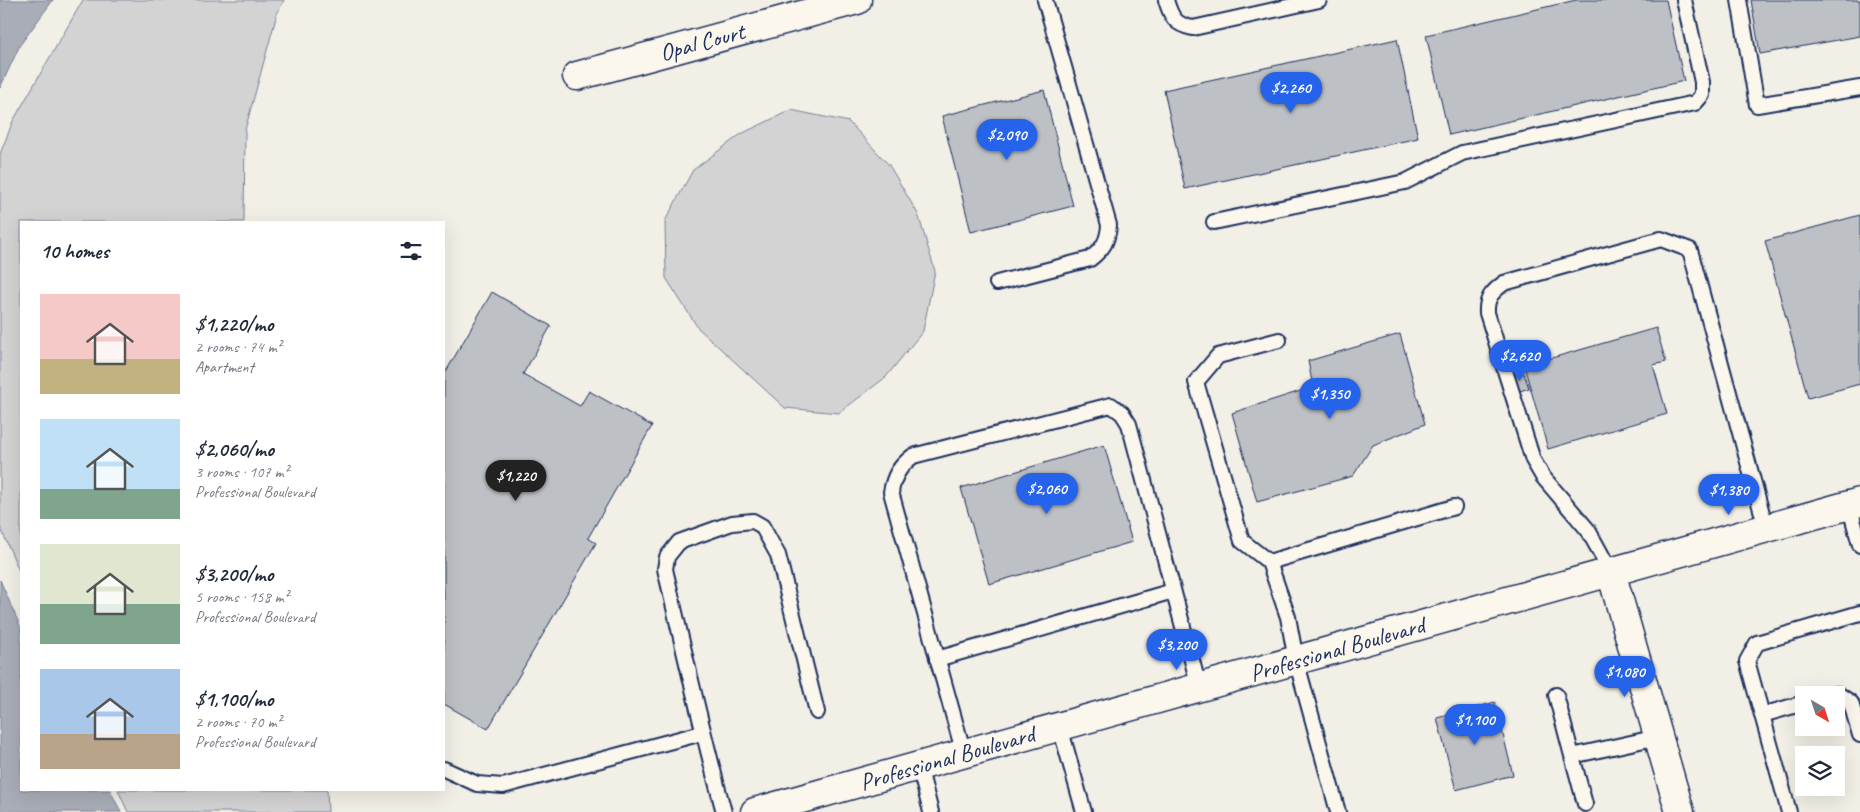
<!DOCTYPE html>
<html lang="en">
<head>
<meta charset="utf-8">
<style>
  :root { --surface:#fff; --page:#f2f2f3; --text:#1f2937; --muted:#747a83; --accent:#2563eb }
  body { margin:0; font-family:Caveat,sans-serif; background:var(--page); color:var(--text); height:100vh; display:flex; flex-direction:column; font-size:19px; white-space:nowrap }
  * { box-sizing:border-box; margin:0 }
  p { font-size:16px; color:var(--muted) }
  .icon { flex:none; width:28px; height:28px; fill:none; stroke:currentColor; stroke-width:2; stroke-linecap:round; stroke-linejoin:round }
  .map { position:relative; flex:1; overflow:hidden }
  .side { position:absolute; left:20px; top:221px; width:425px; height:570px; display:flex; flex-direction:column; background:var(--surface); border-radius:0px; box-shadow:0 5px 20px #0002 }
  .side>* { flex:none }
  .needle { width:32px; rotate:141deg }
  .controls { position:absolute; left:1795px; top:686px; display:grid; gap:10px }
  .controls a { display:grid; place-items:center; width:50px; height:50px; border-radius:0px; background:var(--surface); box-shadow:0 5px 20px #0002; font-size:25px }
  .price { position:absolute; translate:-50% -42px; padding:0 11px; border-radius:18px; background:var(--accent); color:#fff; font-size:16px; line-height:32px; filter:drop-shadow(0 1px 2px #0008) }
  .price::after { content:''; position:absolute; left:50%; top:30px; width:15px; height:11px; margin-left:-8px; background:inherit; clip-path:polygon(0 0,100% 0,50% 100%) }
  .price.active { background:#222; color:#fff }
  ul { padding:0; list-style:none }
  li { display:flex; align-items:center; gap:15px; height:125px; padding:0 20px }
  li span { display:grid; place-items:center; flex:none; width:140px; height:100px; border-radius:0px; color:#555 }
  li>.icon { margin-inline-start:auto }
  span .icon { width:60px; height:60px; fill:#fffc; stroke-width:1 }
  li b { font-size:21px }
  h2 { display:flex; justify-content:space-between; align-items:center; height:60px; padding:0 20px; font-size:21px }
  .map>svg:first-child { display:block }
  .green { fill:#d2d3d2; stroke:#768198 }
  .water { fill:#a9adb7; stroke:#707b93 }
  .building { fill:#bdc0c4; stroke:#1b2f5e }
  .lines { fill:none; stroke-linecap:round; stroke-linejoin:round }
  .service-casing { stroke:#1b2f5e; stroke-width:18 }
  .minor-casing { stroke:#1b2f5e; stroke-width:31 }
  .tertiary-casing { stroke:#1b2f5e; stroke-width:31 }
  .service { stroke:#fbf7ec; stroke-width:14 }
  .minor { stroke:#fbf7ec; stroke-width:28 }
  .tertiary { stroke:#fbf7ec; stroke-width:28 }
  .labels { text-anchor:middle; stroke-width:5; stroke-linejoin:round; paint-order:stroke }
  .street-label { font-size:24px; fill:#1b2f5e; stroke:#fbf7ec }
</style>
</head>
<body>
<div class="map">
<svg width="1860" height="812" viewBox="0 0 1860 812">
  <rect width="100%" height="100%" fill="#f2efe6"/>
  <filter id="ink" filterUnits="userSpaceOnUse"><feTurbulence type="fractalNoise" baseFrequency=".02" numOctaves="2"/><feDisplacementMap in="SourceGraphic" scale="10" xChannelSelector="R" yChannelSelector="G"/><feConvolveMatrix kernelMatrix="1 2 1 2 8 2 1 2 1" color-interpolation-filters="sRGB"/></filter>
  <g filter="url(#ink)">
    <path class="green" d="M83,0H284L277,14L245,130L244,222H21V575L0,527V154L13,121Z
      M791,110L849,122L889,165L918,214L935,271L923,331L886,377L839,413L785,408L698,328L666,278L665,221L693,170L741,134Z
      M118,790H327L328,812H128Z"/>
    <path class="water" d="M0,0H53L20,45L0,88Z
      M0,580L21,628V790H110L121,812H0Z"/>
    <path class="building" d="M1576,0H1666L1684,81L1449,135L1426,35Z
      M1751,0H1860V36L1760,54Z
      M1397,39L1418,138L1185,189L1164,90Z
      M1044,90L1073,206L971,232L942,116Z
      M1860,215V384L1808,398L1765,241Z
      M492,292L551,326L523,374L580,406L589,391L652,426L588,538L596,543L488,729L444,704V375Z
      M1656,328L1666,362L1653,365L1667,414L1548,449L1524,366Z
      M1400,334L1425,424L1373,445L1353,476L1257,502L1232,413L1313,387L1308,361Z
      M1523,371L1529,388L1517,392L1512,375Z
      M1104,445L1132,542L989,584L961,488Z
      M1495,702L1513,775L1456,790L1437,718Z"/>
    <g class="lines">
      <defs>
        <path id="service" d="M1166,0C1171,17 1175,25 1193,28L1319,0
          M1739,0L1757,105L1860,88
          M1214,222L1405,182L1462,153L1695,103L1702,95V82L1684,0
          M997,283L1090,259C1103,249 1108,241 1109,225L1045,0
          M1279,340L1218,356L1196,382L1242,541L1269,562L1288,617L1296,660L1338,812
          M1849,505L1860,545
          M1269,562L1454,507
          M1611,572L1588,530L1543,477L1533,460L1487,313C1486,298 1492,292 1504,283L1661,239L1690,250L1766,528
          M937,659L1173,591
          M1556,695L1572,756L1658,737
          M1832,695L1838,694L1851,703L1860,735
          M1762,715L1804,703
          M1060,727L1084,812
          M964,754L891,492C894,475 900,466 913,456L1111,405L1122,413L1129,424L1199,687
          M1572,756L1585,804
          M919,766L931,812
          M444,769L477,784L503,786L702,733
          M724,812C702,732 684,650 665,569L667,557L679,542L732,523L753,521L762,526L778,555L817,712
          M1789,812L1747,661L1757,643L1860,613"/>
        <path id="minor" d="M577,76L857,0
          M1611,572L1680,812"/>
        <path id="tertiary" d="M755,812L1860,502"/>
      </defs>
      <use href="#service" class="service-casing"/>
      <use href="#minor" class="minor-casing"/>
      <use href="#tertiary" class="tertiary-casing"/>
      <use href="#service" class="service"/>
      <use href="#minor" class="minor"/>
      <use href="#tertiary" class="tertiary"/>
    </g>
  </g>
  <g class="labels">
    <g class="street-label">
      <text transform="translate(702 42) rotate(-15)" y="8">Opal Court</text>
      <text transform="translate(1337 649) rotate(-16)" y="8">Professional Boulevard</text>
      <text transform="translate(947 758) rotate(-16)" y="8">Professional Boulevard</text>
    </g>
  </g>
</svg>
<div class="controls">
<a><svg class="needle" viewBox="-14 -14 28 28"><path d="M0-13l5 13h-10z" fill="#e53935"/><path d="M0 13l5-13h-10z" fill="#747a83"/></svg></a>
<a><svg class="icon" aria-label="layers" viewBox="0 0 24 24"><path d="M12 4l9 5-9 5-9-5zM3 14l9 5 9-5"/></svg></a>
</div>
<b class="price" style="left:1291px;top:114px">$2,260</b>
<b class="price" style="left:1007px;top:161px">$2,090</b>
<b class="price" style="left:1520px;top:382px">$2,620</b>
<b class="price" style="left:1330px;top:420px">$1,350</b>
<b class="price active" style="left:516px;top:502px">$1,220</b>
<b class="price" style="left:1047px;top:515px">$2,060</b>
<b class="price" style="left:1729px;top:516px">$1,380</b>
<b class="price" style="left:1177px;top:671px">$3,200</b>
<b class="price" style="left:1625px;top:698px">$1,080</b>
<b class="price" style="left:1475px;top:746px">$1,100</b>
<section class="side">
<h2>10 homes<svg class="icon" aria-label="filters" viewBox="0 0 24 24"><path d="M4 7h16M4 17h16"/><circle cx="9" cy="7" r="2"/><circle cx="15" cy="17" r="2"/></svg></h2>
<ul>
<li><span style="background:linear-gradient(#f6c9c9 65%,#c2b280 0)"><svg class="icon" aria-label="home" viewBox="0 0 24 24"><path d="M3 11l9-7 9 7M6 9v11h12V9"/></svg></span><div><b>$1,220/mo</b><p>2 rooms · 74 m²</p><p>Apartment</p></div></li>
<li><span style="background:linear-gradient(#bfe0f5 70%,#7fa58c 0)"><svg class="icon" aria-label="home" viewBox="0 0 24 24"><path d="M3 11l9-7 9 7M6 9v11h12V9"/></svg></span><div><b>$2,060/mo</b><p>3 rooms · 107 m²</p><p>Professional Boulevard</p></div></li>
<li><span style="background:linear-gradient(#dfe7d0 60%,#7fa58c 0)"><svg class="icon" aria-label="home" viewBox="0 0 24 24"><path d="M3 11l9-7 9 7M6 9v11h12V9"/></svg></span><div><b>$3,200/mo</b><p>5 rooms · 158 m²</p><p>Professional Boulevard</p></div></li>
<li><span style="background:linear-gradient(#a9c7e8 65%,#b9a48a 0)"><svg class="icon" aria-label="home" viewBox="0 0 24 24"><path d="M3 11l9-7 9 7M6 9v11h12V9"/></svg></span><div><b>$1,100/mo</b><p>2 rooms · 70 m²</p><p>Professional Boulevard</p></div></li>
</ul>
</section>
</div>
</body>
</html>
